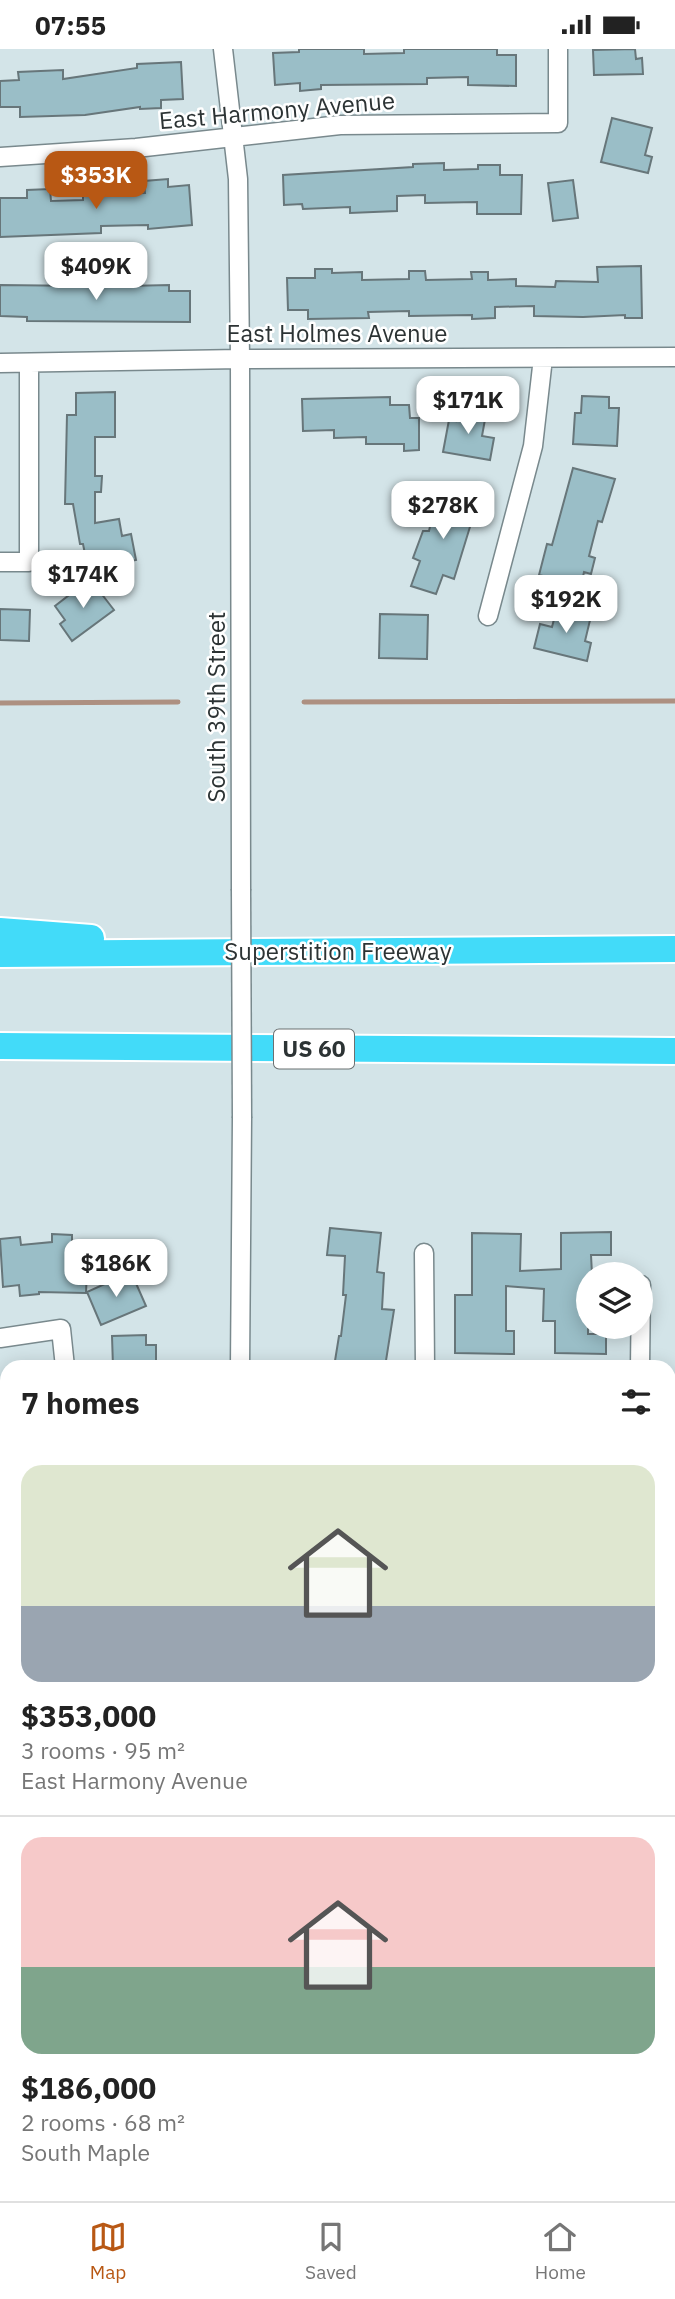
<!DOCTYPE html>
<html lang="en">
<head>
<meta charset="utf-8">
<style>
  :root { --surface:#fff; --page:#f6f6f6; --text:#222; --muted:#767676; --line:#e0e0e0; --accent:#b85814 }
  body { margin:0; font-family:"IBM Plex Sans",sans-serif; background:var(--page); color:var(--text); height:100vh; display:flex; flex-direction:column; font-size:26px; white-space:nowrap }
  * { box-sizing:border-box; margin:0 }
  p { font-size:23px; color:var(--muted) }
  .icon { flex:none; width:38px; height:38px; fill:none; stroke:currentColor; stroke-width:2; stroke-linecap:round; stroke-linejoin:round }
  .map { position:relative; flex:1; overflow:hidden }
  .side { position:absolute; left:0px; top:1311px; width:676px; height:842px; display:flex; flex-direction:column; background:var(--surface); border-radius:21px 21px 0 0; box-shadow:0 4px 18px #0003 }
  .side>* { flex:none }
  .controls { position:absolute; left:576px; top:1213px; display:grid; gap:14px }
  .controls a { display:grid; place-items:center; width:77px; height:77px; border-radius:50%; background:var(--surface); box-shadow:0 4px 18px #0003; font-size:35px }
  .price { position:absolute; translate:-50% -60px; padding:0 16px; border-radius:14px; background:#fff; color:#222; font-size:23px; line-height:46px; filter:drop-shadow(0 2px 4px #0008) }
  .price::after { content:''; position:absolute; left:50%; top:42px; width:21px; height:16px; margin-left:-10px; background:inherit; clip-path:polygon(0 0,100% 0,50% 100%) }
  .price.active { background:var(--accent); color:#fff }
  ul { padding:0; list-style:none }
  li { display:grid; align-content:center; gap:14px; height:371px; padding:0 21px }
  li+li { border-top:2px solid var(--line) }
  li span { display:grid; place-items:center; height:217px; border-radius:21px; color:#555 }
  li>.icon { margin-inline-start:auto }
  span .icon { width:126px; height:126px; fill:#fffc; stroke-width:1 }
  li b { font-size:30px }
  h2 { display:flex; justify-content:space-between; align-items:center; height:84px; padding:0 21px; font-size:30px }
  .status { display:flex; justify-content:space-between; align-items:center; height:49px; padding:0 35px; background:var(--surface); direction:ltr }
  .status svg { height:19px; fill:currentColor }
  .dock { display:flex; justify-content:space-around; align-items:center; height:98px; border-top:2px solid var(--line); background:var(--surface); font-size:19px; color:var(--muted) }
  .dock a { display:grid; justify-items:center; gap:4px }
  .dock .active { color:var(--accent) }
  .map>svg:first-child { display:block }
  .forest { fill:url(#forest-crowns) }
  .lines { fill:none; stroke-linecap:round; stroke-linejoin:round }
  .stream { stroke:#ad9081; stroke-width:5 }
  .building { fill:#9abec7; stroke:#67767a; stroke-width:2 }
  .minor-casing { stroke:#79898d; stroke-width:21 }
  .highway-casing { stroke:#fff; stroke-width:30 }
  .minor { stroke:#fff; stroke-width:18 }
  .highway { stroke:#42dbf9; stroke-width:26 }
  .minor-bridge-casing { stroke:#79898d; stroke-width:21; stroke-linecap:butt }
  .minor-bridge { stroke:#fff; stroke-width:18 }
  .labels { text-anchor:middle; stroke-width:5; stroke-linejoin:round; paint-order:stroke }
  .shield { fill:#fff; stroke:#6b7071; stroke-width:2 }
  .shield-label { font-size:23px; font-weight:bold; fill:#2c3334 }
  .street-label { font-size:24px; fill:#2c3334; stroke:#fff }
</style>
</head>
<body>
<div class="status"><b>07:55</b><svg viewBox="0 0 49 12"><path d="M0 12V9h3v3zM5 12V6h3v6zM10 12V3h3v9zM15 12V0h3v12zM26 1h20v11H26zM47 4h2v5h-2z"/></svg></div>
<div class="map">
<svg width="675" height="2152" viewBox="0 0 675 2152">
  <defs>
    <pattern id="forest-crowns" width="20" height="18" patternUnits="userSpaceOnUse" patternTransform="scale(1.75)"><rect width="20" height="18" fill="#cfb6a9"/><path d="M2 6a3 3 0 1 1 6 0M12 15a3 3 0 1 1 6 0" fill="none" stroke="#a8958a"/></pattern>
  </defs>
  <rect width="100%" height="100%" fill="#d3e4e8"/>
  <path class="forest" d="M669,1622H675V1881H668Z"/>
  <g class="lines">
    <path class="stream" d="M304,653L675,652
      M0,654L178,653"/>
  </g>
  <path class="building" d="M299,0H364V5L404,4V0H497V6H516V37L468,36V28L427,29V35L321,36V40L300,42V34L275,36L273,4L299,3Z
    M635,0L636,10L642,9L643,25L594,26L593,1Z
    M181,13L183,50L161,51V59L140,60V58L85,66L20,68V58H0V32L19,31L18,23L63,21V30L137,19V15Z
    M612,69L652,79L645,106L652,108L648,124L601,113Z
    M444,114V121L478,120V116H500V126H522L521,165H477V153L425,154V146L397,147V162L350,164V158L303,160L302,155L284,156L283,126L413,118V115Z
    M168,130V138L189,136L192,176L148,180V176L101,177V184L0,188V149H27V141L50,140L51,152L83,151V138L106,137V145L145,144L144,132Z
    M573,131L578,169L553,172L548,134Z
    M641,217L642,269H625V266L583,268L534,267V257L495,258V269L472,270V266L409,267V262L368,263L369,269L308,270V261H288L287,229H315V220H332V224L362,223V231L409,230V222H425L426,231L472,230L471,223H488V231L516,230V237L555,238L556,232L598,233L597,218Z
    M85,225H128V237L169,236V242H190V273L27,272V268L0,267V236L85,237Z
    M115,343V388H95V427H102L101,443H95V474L119,470L122,487L131,485L136,511L88,520L83,495H80L73,455H65L67,366H76V344Z
    M582,347L609,348V359H619L617,397L573,395L575,364H581Z
    M390,348V356H409L410,369H419V401L404,402V395H366V388L334,389V381L303,382L302,350Z
    M458,360L486,365L482,387L494,389L490,411L443,403L449,371L456,372Z
    M573,419L615,430L602,473L598,472L589,507L595,509L591,525L584,523L581,537L539,526L547,495L552,496Z
    M439,437L471,447L465,466L473,468L454,530L443,526L436,545L411,537L420,512L413,509L423,482H429Z
    M90,530L114,561L72,592L60,575L65,571L55,557Z
    M557,559L591,567L585,592L591,594L587,612L534,599L540,575L552,578Z
    M0,560L30,561L29,592L0,591Z
    M380,565L428,566L427,610L379,609Z
    M330,1179L381,1184L377,1223L384,1224L382,1260L394,1261L385,1318H334L339,1287H341L346,1246H343L345,1207L327,1206Z
    M611,1183V1206H591L592,1225H588V1285H606V1305L555,1304V1272H543L544,1240L506,1237V1282H514V1305L455,1304V1246H472V1184L521,1185L520,1222L561,1220V1184Z
    M52,1185L72,1186V1196H88L86,1244L39,1243V1245L20,1247L19,1236L3,1238L0,1190L20,1188L21,1196L52,1193Z
    M131,1223L146,1257L101,1276L87,1243Z
    M146,1286V1296H156V1318H113L112,1287Z"/>
  <g class="lines">
    <defs>
      <path id="minor" d="M223,0L238,130L240,310L241,840
        M0,108L136,99L340,76L558,74V0
        M0,314L240,310L675,308
        M0,513H29V314
        M488,567L533,397L543,309
        M424,1204L425,1318
        M0,1289L61,1280L65,1318
        M240,1318L242,1069
        M640,1318L641,1236
        M0,1549H7
        M0,1721H7
        M0,1853H7
        M0,2010H7
        M360,2146L395,2152
        M59,2152L61,2146
        M170,2152L172,2146
        M628,2152V2146"/>
      <path id="highway" d="M0,882L91,889
        M0,905L675,900
        M0,997L675,1002"/>
    </defs>
    <use href="#minor" class="minor-casing"/>
    <use href="#highway" class="highway-casing"/>
    <use href="#minor" class="minor"/>
    <use href="#highway" class="highway"/>
    <defs>
      <path id="minor-bridge" d="M241,840L242,1069"/>
    </defs>
    <use href="#minor-bridge" class="minor-bridge-casing"/>
    <use href="#minor-bridge" class="minor-bridge"/>
  </g>
  <g class="labels">
    <rect class="shield" x="274" y="980.5" width="80" height="39" rx="5"/>
    <g class="shield-label">
      <text x="314" y="1008">US 60</text>
    </g>
    <g class="street-label">
      <text transform="translate(277 62) rotate(-5)" y="8">East Harmony Avenue</text>
      <text x="337" y="293">East Holmes Avenue</text>
      <text transform="translate(217 658) rotate(-90)" y="8">South 39th Street</text>
      <text x="338" y="911">Superstition Freeway</text>
    </g>
  </g>
</svg>
<div class="controls">
<a><svg class="icon" aria-label="layers" viewBox="0 0 24 24"><path d="M12 4l9 5-9 5-9-5zM3 14l9 5 9-5"/></svg></a>
</div>
<b class="price active" style="left:96px;top:162px">$353K</b>
<b class="price" style="left:96px;top:253px">$409K</b>
<b class="price" style="left:468px;top:387px">$171K</b>
<b class="price" style="left:443px;top:492px">$278K</b>
<b class="price" style="left:83px;top:561px">$174K</b>
<b class="price" style="left:566px;top:586px">$192K</b>
<b class="price" style="left:116px;top:1250px">$186K</b>
<section class="side">
<h2>7 homes<svg class="icon" aria-label="filters" viewBox="0 0 24 24"><path d="M4 7h16M4 17h16"/><circle cx="9" cy="7" r="2"/><circle cx="15" cy="17" r="2"/></svg></h2>
<ul>
<li><span style="background:linear-gradient(#dfe7d0 65%,#9aa5b1 0)"><svg class="icon" aria-label="home" viewBox="0 0 24 24"><path d="M3 11l9-7 9 7M6 9v11h12V9"/></svg></span><div><b>$353,000</b><p>3 rooms · 95 m²</p><p>East Harmony Avenue</p></div></li>
<li><span style="background:linear-gradient(#f6c9c9 60%,#7fa58c 0)"><svg class="icon" aria-label="home" viewBox="0 0 24 24"><path d="M3 11l9-7 9 7M6 9v11h12V9"/></svg></span><div><b>$186,000</b><p>2 rooms · 68 m²</p><p>South Maple</p></div></li>
</ul>
</section>
</div>
<nav class="dock">
<a class="active"><svg class="icon" aria-label="map" viewBox="0 0 24 24"><path d="M3 6l6-2 6 2 6-2v14l-6 2-6-2-6 2zM9 4v14M15 6v14"/></svg>Map</a>
<a><svg class="icon" aria-label="saved" viewBox="0 0 24 24"><path d="M7 4h10v16l-5-4-5 4z"/></svg>Saved</a>
<a><svg class="icon" aria-label="home" viewBox="0 0 24 24"><path d="M3 11l9-7 9 7M6 9v11h12V9"/></svg>Home</a>
</nav>
</body>
</html>
